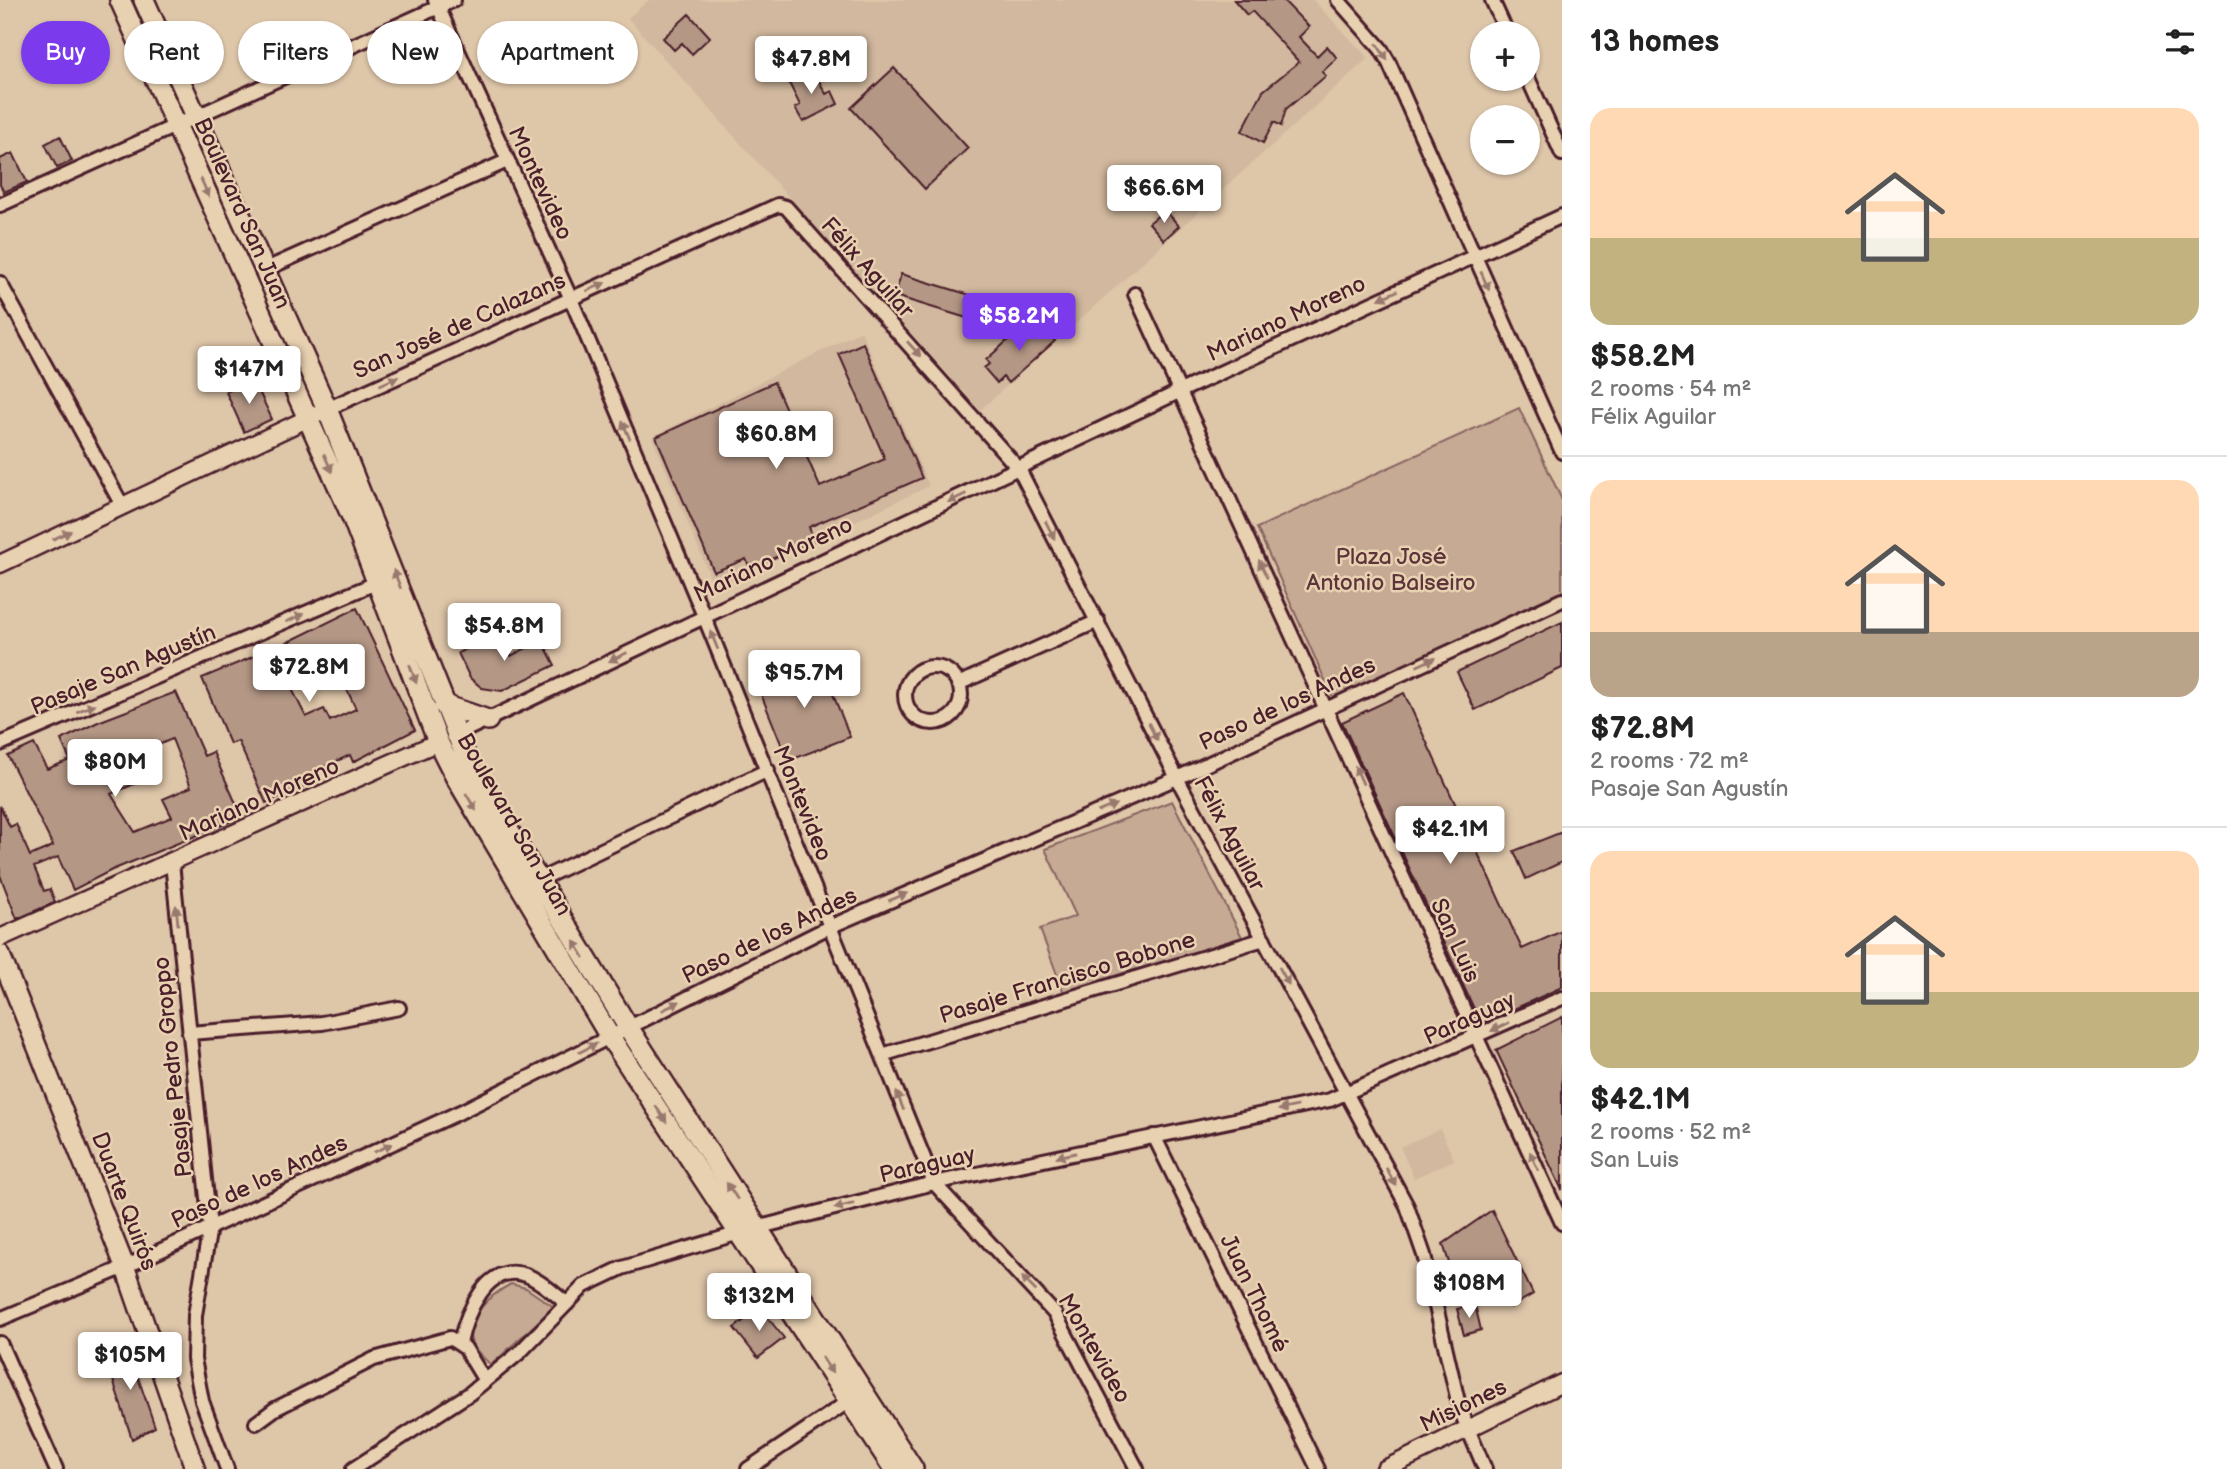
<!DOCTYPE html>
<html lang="en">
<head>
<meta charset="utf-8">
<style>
  :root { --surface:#fff; --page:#f2f2f2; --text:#222; --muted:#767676; --line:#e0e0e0; --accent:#7c3aed }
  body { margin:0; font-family:"Balsamiq Sans",sans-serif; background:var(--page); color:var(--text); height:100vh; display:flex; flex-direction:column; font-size:26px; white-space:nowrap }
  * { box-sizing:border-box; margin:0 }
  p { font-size:23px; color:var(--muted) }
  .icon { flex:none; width:38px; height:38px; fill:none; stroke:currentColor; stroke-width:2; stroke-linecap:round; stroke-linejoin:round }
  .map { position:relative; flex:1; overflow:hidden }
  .details { display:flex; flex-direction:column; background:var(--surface); width:665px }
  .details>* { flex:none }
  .hud { position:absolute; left:21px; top:21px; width:665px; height:63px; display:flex; gap:14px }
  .controls { position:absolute; left:1470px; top:21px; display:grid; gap:14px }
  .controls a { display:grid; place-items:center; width:70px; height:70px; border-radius:50%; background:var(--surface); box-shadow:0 2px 5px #0004; font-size:35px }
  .price { position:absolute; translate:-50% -60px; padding:0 16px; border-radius:7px; background:#fff; color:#222; font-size:23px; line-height:46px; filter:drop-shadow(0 2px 4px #0008) }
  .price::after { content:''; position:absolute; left:50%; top:42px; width:21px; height:16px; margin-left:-10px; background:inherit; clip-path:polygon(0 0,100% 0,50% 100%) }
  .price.current { background:var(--accent); color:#fff }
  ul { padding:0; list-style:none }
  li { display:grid; align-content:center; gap:14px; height:371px; padding:0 28px }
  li+li { border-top:2px solid var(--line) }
  li span { display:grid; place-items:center; height:217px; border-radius:21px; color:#555 }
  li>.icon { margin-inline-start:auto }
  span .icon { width:126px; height:126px; fill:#fffc; stroke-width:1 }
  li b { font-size:30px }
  h2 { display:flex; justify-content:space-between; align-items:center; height:84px; padding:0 28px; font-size:30px }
  .chip { padding:0 24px; border-radius:32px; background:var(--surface); box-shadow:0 2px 5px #0004; font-size:24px; line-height:63px }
  .chip.current { background:var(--accent); color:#fff }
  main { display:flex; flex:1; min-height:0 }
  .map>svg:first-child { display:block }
  .built { fill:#d1b89e }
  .green { fill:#c6aa94; stroke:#886460; stroke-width:2 }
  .building { fill:#b49785; stroke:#4a1f2b; stroke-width:2; fill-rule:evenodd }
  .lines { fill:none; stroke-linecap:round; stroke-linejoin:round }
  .minor-casing { stroke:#4a1f2b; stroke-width:18 }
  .tertiary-casing { stroke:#4a1f2b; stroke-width:21 }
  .secondary-casing { stroke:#4a1f2b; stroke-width:23 }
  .primary-casing { stroke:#4a1f2b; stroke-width:24 }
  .minor { stroke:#e8d1b1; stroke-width:12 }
  .tertiary { stroke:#e8d1b1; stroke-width:16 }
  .secondary { stroke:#e8d1b1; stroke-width:18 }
  .primary { stroke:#e8d1b1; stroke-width:19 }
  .oneway { fill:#99786e }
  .labels { text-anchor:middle; stroke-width:5; stroke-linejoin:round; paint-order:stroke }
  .street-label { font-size:23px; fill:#4a1f2b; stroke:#e8d1b1 }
  .park-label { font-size:23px; fill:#5d343b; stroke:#e8d1b1 }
</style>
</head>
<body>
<main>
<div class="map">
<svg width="1562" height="1469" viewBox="0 0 1562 1469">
  <rect width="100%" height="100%" fill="#dec6a9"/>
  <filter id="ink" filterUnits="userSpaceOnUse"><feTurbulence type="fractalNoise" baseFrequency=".0143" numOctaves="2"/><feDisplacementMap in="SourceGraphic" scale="14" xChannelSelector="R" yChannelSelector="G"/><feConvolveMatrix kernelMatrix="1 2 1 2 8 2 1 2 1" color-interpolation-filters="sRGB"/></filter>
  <g filter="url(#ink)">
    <path class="built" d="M649,0H1313L1368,58L980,410L628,18Z
      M861,331L929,486L715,588L652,437Z
      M1440,1129L1454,1160L1414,1178L1400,1147Z"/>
    <path class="green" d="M1519,408L1562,500V593L1333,698L1257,528Z
      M1172,801L1242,937L1064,993L1040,929L1076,916L1045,849Z
      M511,1284L526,1288L554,1307L491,1365C485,1359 475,1351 472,1344C462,1318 492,1294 511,1284Z"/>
    <path class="building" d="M1234,0H1283L1309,27L1299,37L1317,56L1327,46L1337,58L1322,72L1326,76L1286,109L1281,126L1274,122L1263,143L1242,131L1263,91L1299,62L1252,11L1247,15Z
      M689,14L710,37L692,54L682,43L674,50L663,38Z
      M812,68L826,94L832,91L838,104L803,122L795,108L800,105L788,81Z
      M894,68L968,148L925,189L851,108Z
      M60,136L72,161L57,168L45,144Z
      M13,153L27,182L4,192L0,185V159Z
      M1165,210L1179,226L1164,240L1149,223Z
      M901,274L1003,305L996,327L895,296Z
      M1037,320L1055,341L1008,383L1003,377L997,383L984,368L989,364L986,360L1017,332L1021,335Z
      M863,343L922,478L809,527L814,541L750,568L746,559L714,572L656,437L774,382L820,487L885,459L839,354Z
      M253,379L272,419L244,432L226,392Z
      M357,608L415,730L353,762L350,755L304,776L308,784L266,803L238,741L230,744L202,678L286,643ZM329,651L356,709L330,721L324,709L306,717L288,681L306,673L301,663Z
      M1562,622V668L1475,710L1457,672Z
      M500,632L511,656L542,640L555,665L502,691L482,688L470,678L458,653Z
      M819,659L850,737L788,761L757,684Z
      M176,692L204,756L213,752L242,817L112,870L73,890L58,857L34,867L44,891L50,889L55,902L17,919L0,875V806L10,827L16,824L30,856L53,846L8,756L34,744L47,769L70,760L61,740L98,722ZM172,739L191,787L163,799L172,817L135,832L111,794L148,778L137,754Z
      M1404,693L1522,949L1562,931V987L1481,1024L1342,722Z
      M1562,832V862L1526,879L1514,851Z
      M1562,1017V1190L1496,1050Z
      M1492,1210L1533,1294L1511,1307L1491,1268L1457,1288L1443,1244Z
      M1475,1305L1481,1330L1464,1335L1457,1309Z
      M760,1308L784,1338L758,1358L734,1328Z
      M127,1345L155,1427L132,1439L105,1355Z"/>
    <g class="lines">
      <defs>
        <path id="minor" d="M435,0L571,299L704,616L934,1183L1055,1314L1137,1469
          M1338,0L1381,49L1389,63L1562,452
          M1492,0L1507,33
          M1528,78L1562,154
          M0,205L454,0
          M264,270L507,161
          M0,283L123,507
          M1135,294L1562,1223
          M327,409L778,205L786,207L1019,469L1177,778L1407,1206L1424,1255L1460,1410L1485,1469
          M905 695a28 28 0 1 1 56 0a28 28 0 1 1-56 0Z
          M958,684L1098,621
          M453,736L1189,387L1562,216
          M0,744L378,582
          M172,863L210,1227L195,1315L194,1359L202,1401L227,1469
          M537,881L768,770
          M189,1033L322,1023L399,1008
          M882,1055L1264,939
          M1154,1136L1318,1469
          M0,1319L125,1267L460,1112L829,927L1177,778L1562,600
          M0,1343L56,1469
          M460,1343C466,1315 486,1261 526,1275C541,1281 555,1294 567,1304
          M256,1423L275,1409L374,1359L450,1338L465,1348L485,1381
          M353,1469L469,1394L520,1352L584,1286L622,1268L756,1228L934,1183L1330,1100L1562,998
          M748,1469L855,1397"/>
        <path id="tertiary" d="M0,564L317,414
          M0,938L438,742
          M1385,1469L1562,1383"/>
        <path id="secondary" d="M0,954L125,1267L195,1469"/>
        <path id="primary" d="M120,0L353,519L438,742L455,776L610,1037L894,1469
          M144,0L327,409L470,767L628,1027L913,1469
          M444,705L488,720"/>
      </defs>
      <use href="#minor" class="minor-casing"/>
      <use href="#tertiary" class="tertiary-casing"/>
      <use href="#secondary" class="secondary-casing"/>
      <use href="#primary" class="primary-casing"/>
      <use href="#minor" class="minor"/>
      <use href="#tertiary" class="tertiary"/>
      <use href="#secondary" class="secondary"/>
      <use href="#primary" class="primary"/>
    </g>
    <defs><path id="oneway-solid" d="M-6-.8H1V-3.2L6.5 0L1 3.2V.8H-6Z" transform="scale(1.75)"/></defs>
    <g class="oneway">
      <use href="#oneway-solid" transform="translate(1382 52) rotate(57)"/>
      <use href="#oneway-solid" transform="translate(205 188) rotate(66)"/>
      <use href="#oneway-solid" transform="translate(1485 281) rotate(66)"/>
      <use href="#oneway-solid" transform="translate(596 287) rotate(-24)"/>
      <use href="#oneway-solid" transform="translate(1388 295) rotate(156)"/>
      <use href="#oneway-solid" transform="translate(914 349) rotate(48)"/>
      <use href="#oneway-solid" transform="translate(389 381) rotate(-24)"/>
      <use href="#oneway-solid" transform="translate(626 430) rotate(-113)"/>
      <use href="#oneway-solid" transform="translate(328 463) rotate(66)"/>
      <use href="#oneway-solid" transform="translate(957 498) rotate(155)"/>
      <use href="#oneway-solid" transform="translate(1050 530) rotate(63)"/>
      <use href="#oneway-solid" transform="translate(62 535) rotate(-25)"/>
      <use href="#oneway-solid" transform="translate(1263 569) rotate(-115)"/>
      <use href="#oneway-solid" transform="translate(397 579) rotate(-111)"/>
      <use href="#oneway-solid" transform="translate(295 618) rotate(-24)"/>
      <use href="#oneway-solid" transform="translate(714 640) rotate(-112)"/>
      <use href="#oneway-solid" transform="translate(618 657) rotate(154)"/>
      <use href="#oneway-solid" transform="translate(1426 662) rotate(-25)"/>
      <use href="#oneway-solid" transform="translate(413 674) rotate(70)"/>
      <use href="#oneway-solid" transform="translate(86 708) rotate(-22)"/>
      <use href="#oneway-solid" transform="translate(1153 732) rotate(63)"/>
      <use href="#oneway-solid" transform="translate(1359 775) rotate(-114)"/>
      <use href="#oneway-solid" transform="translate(471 802) rotate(59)"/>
      <use href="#oneway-solid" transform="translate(1107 808) rotate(-23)"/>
      <use href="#oneway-solid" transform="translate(898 897) rotate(-23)"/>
      <use href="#oneway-solid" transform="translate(177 915) rotate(-96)"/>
      <use href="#oneway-solid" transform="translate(579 949) rotate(-122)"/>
      <use href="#oneway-solid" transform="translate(1284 976) rotate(61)"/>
      <use href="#oneway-solid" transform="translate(671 1006) rotate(-27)"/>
      <use href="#oneway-solid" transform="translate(1500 1027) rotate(155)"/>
      <use href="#oneway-solid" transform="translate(588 1048) rotate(-27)"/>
      <use href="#oneway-solid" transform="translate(900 1101) rotate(-111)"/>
      <use href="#oneway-solid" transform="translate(1288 1108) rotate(168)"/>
      <use href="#oneway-solid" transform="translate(661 1114) rotate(56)"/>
      <use href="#oneway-solid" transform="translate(383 1148) rotate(-25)"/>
      <use href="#oneway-solid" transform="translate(1066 1155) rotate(168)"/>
      <use href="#oneway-solid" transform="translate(1534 1161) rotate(-114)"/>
      <use href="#oneway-solid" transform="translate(1391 1177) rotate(62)"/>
      <use href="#oneway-solid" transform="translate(732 1191) rotate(-123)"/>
      <use href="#oneway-solid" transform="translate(844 1206) rotate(166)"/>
      <use href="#oneway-solid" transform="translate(1029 1284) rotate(-134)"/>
      <use href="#oneway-solid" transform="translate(827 1365) rotate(57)"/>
    </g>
  </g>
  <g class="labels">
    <g class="street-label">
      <text transform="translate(541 183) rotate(65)" y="8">Montevideo</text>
      <text transform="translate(243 213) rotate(66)" y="8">Boulevard San Juan</text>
      <text transform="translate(868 267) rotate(48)" y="8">Félix Aguilar</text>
      <text transform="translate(1286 318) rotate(-25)" y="8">Mariano Moreno</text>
      <text transform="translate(459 325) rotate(-24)" y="8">San José de Calazans</text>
      <text transform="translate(773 559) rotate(-25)" y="8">Mariano Moreno</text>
      <text transform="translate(123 669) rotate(-23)" y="8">Pasaje San Agustín</text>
      <text transform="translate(1287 703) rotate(-25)" y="8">Paso de los Andes</text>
      <text transform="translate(259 799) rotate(-24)" y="8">Mariano Moreno</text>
      <text transform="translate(803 803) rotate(68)" y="8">Montevideo</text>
      <text transform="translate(515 824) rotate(60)" y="8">Boulevard San Juan</text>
      <text transform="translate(1230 833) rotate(62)" y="8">Félix Aguilar</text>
      <text transform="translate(769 935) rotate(-26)" y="8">Paso de los Andes</text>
      <text transform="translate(1456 940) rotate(66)" y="8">San Luis</text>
      <text transform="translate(1067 977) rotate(-17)" y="8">Pasaje Francisco Bobone</text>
      <text transform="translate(1469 1018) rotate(-24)" y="8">Paraguay</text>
      <text transform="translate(172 1067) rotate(-96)" y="8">Pasaje Pedro Groppo</text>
      <text transform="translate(927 1164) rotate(-13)" y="8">Paraguay</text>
      <text transform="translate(259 1181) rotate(-25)" y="8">Paso de los Andes</text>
      <text transform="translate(125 1201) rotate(69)" y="8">Duarte Quirós</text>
      <text transform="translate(1255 1293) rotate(64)" y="8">Juan Thomé</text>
      <text transform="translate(1095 1348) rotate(60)" y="8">Montevideo</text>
      <text transform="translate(1463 1405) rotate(-26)" y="8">Misiones</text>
    </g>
    <g class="park-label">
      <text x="1391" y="564">Plaza José<tspan x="1391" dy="26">Antonio Balseiro</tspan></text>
    </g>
  </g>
</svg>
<div class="controls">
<a>+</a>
<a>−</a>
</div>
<b class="price" style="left:811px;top:96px">$47.8M</b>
<b class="price" style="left:1164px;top:225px">$66.6M</b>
<b class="price current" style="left:1019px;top:353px">$58.2M</b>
<b class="price" style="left:249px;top:406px">$147M</b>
<b class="price" style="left:776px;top:471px">$60.8M</b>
<b class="price" style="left:504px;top:663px">$54.8M</b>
<b class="price" style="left:309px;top:704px">$72.8M</b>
<b class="price" style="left:804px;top:710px">$95.7M</b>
<b class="price" style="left:115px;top:799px">$80M</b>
<b class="price" style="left:1450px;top:866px">$42.1M</b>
<b class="price" style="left:1469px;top:1320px">$108M</b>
<b class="price" style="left:759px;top:1333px">$132M</b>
<b class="price" style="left:130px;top:1392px">$105M</b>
<div class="hud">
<a class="chip current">Buy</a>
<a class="chip">Rent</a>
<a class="chip">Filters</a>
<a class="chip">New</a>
<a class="chip">Apartment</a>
</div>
</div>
<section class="details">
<h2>13 homes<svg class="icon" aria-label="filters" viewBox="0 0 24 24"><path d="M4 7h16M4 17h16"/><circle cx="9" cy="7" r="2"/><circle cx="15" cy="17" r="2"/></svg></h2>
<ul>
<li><span style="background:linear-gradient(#ffd9b3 60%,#c2b280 0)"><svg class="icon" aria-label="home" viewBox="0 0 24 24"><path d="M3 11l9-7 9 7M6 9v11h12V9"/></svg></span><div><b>$58.2M</b><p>2 rooms · 54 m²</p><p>Félix Aguilar</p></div></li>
<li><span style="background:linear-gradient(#ffd9b3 70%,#b9a48a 0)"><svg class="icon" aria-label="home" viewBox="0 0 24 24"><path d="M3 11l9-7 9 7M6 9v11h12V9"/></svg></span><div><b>$72.8M</b><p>2 rooms · 72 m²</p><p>Pasaje San Agustín</p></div></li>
<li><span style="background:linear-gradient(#ffd9b3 65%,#c2b280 0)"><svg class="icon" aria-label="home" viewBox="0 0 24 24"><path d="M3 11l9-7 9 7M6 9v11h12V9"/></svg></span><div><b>$42.1M</b><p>2 rooms · 52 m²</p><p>San Luis</p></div></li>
</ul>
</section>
</main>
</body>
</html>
